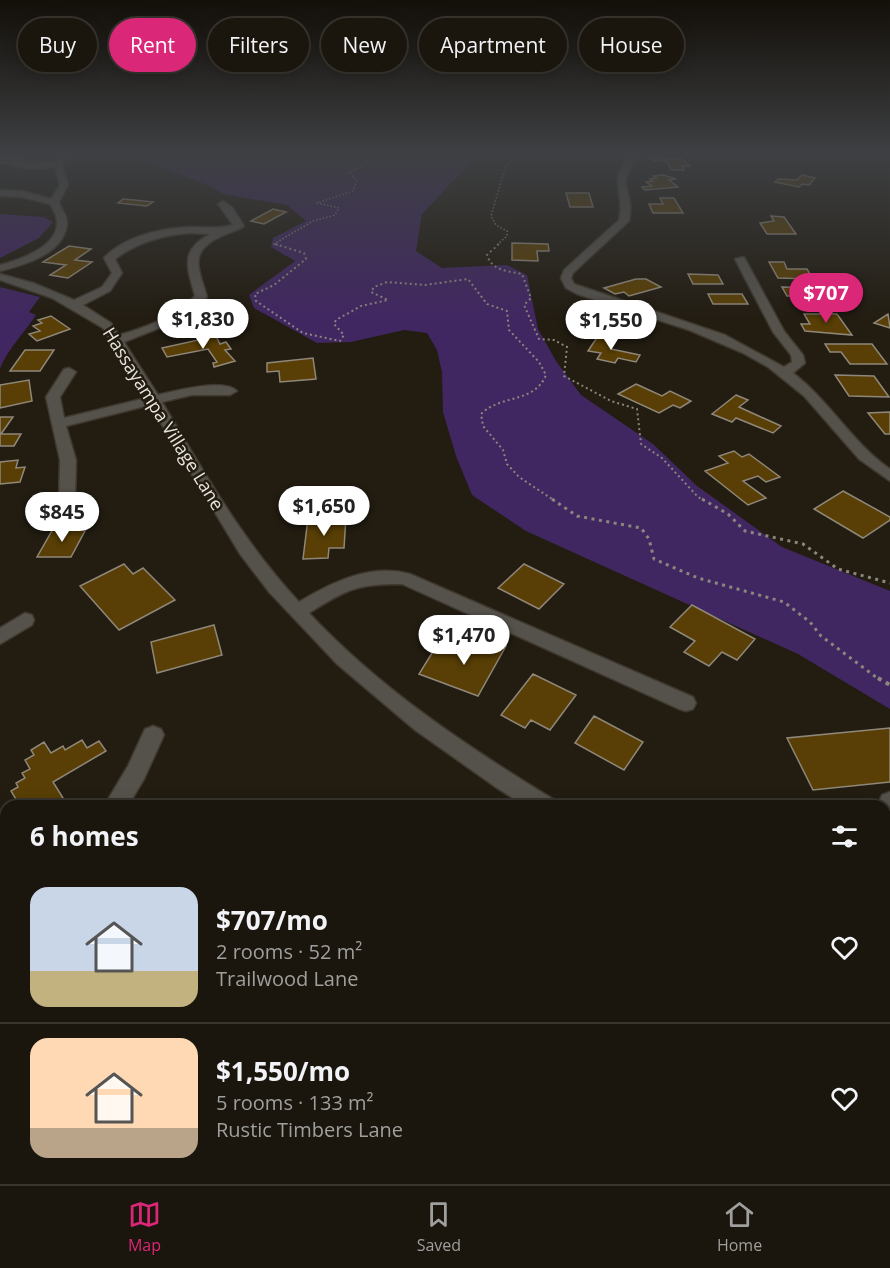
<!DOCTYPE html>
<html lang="en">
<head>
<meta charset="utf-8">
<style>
  :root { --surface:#1a150d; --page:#231e16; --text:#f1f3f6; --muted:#9f9f9d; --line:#38342e; --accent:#db2777 }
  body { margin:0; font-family:"Open Sans",sans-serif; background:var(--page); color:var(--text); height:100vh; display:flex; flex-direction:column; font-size:22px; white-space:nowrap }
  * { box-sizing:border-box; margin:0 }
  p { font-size:20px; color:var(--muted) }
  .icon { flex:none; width:33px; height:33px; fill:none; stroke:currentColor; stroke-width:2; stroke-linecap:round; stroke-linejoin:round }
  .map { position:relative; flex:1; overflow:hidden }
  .side { position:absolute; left:0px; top:800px; width:891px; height:386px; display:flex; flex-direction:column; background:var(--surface); border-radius:18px 18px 0 0; box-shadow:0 3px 15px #0003,0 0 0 2px var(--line) }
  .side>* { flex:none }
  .top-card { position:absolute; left:18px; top:18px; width:855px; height:54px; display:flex; gap:12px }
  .price { position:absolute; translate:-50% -51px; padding:0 14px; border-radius:21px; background:#fff; color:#222; font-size:20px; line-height:39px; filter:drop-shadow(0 2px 3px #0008) }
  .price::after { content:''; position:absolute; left:50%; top:36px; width:18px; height:14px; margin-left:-9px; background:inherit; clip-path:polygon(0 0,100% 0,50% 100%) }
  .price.active { background:var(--accent); color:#fff }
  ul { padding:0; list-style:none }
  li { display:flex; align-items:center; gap:18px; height:150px; padding:0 30px }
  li+li { border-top:2px solid var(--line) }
  li span { display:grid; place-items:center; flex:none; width:168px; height:120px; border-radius:18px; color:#555 }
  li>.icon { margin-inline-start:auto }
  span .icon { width:72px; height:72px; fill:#fffc; stroke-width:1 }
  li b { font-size:26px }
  h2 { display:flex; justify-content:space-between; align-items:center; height:72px; padding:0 30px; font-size:26px }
  .chip { padding:0 21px; border-radius:27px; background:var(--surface); box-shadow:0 3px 15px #0003,0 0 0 2px var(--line); font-size:21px; line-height:54px }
  .chip.active { background:var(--accent); color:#fff }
  .menu { display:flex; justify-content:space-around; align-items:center; height:84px; border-top:2px solid var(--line); background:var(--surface); font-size:16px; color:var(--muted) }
  .menu a { display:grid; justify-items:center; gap:3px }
  .menu .active { color:var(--accent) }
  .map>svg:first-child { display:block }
  .green { fill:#412762 }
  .building { fill:#593f05; stroke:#8f877a; stroke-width:1.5 }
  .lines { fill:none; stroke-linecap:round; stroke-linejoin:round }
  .minor-casing { stroke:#3e382e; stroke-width:3 }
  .path-far4 { stroke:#8b867d; stroke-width:1.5; stroke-dasharray:1.5 2; stroke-linecap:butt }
  .path-far3 { stroke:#8b867d; stroke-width:2; stroke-dasharray:2 3; stroke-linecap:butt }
  .path-far2 { stroke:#8b867d; stroke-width:3; stroke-dasharray:3 4.5; stroke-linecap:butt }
  .path-far1 { stroke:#8b867d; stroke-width:4; stroke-dasharray:4 5; stroke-linecap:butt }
  .path { stroke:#8b867d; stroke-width:4.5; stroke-dasharray:4.5 7; stroke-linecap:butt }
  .minor { fill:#55524c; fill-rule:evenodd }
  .labels { text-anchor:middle; stroke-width:5; stroke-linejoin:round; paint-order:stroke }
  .street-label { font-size:18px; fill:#eae6df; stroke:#221c11 }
</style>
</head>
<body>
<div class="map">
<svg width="890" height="1184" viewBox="0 0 890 1184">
  <rect width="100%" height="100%" fill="#221c11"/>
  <path class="green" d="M129,154H479L422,214L416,251L442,268L507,265L527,275L538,329L556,361L581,395L653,444L697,486L782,547L890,591V709L798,654L526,531L472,495L456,456L443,412L442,372L437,350L427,333L404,330L351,342L317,343L254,308L249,295L295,261L271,247L273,238L306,221L287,205L223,194L210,186Z
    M0,214L44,217L53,222L39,238L0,258Z
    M0,287L40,297L29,312L36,315C25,332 6,351 0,369Z
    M890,940V1184H595V1179H885V949Z
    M136,1179H538L539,1184H133Z"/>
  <path class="building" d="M7,157L20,158L18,159L23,160L10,164L0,163V159Z
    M651,158L682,159L690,166H682L684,170H671L667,161H653Z
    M663,175L676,179L669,180L678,187L645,190L642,187L652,186L646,182L653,181L650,179L656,178L653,176Z
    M802,175L815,178L809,185L802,184L799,187L775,182L778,179L797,180Z
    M566,193H589L593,207H570Z
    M660,198H674L683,213H653L649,204H663Z
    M123,199L134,200L153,202L147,206L118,203Z
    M273,209L286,212L264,224L251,221Z
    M771,216L784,217L796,234H767L760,223L774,221Z
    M512,243L548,244L549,251H537L538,261L512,260Z
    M69,246L91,249L75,260L92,262L68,278L50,275L66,265L43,262Z
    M769,262H784L787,269H807L813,279L778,278Z
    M688,274L718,275L723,284H693Z
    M636,279H646L661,287L629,296L624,292L615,294L604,288Z
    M782,287L827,288L830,291H835L846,307L814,306L807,296H787Z
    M708,294H742L748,304H713Z
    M804,314H837L852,335L805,331L801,324H810Z
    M888,314L890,328L874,323Z
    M51,316L70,329L37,341L29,334L40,331L33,326L42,323L38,320Z
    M216,336L220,344L226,342L231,349L225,350L235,361L214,367L213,363L217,362L208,349L167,357L162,348Z
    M598,336L617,339L611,349L640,355L636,362L618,358L615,363L597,359L601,353L588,351Z
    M825,344H872L887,364H850L841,352H830Z
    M25,350H54L40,371H10Z
    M313,358L316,379L280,382L279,371L267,372V363Z
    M835,375L874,376L889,397L849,396Z
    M29,380L32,401L0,408V385Z
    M636,384L662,396L670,391L691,401L680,408L673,405L659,413L618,394Z
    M736,395L748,400L739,407L781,426L773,433L736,418L732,422L712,414Z
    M890,412V434H885L868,413Z
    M0,417H13L1,434H21L14,446H0Z
    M734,451L742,457L749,454L780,477L766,482L758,476L743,481L766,498L748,505L705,471L728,463L719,456Z
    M18,460L16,468L25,467L20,482L0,484V462Z
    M843,491L890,517V520L863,538L814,509Z
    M346,517L344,548H329L328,558L303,559L308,518Z
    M53,529H86L71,557H37Z
    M124,564L133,574L143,568L175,600L119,630L80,586Z
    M524,564L564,584L539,609L498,588Z
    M692,605L755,639L737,660L722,652L709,666L684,652L695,641L670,627Z
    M214,625L222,655L157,673L151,642Z
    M477,637L506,646L478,696L419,674L437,645L466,655Z
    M533,674L576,695L550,730L531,720L525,728L501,715Z
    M594,716L643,742L624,770L575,743Z
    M890,728V782L813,790L787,738Z
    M82,740L87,748L99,741L106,751L53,782L63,798L56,801L59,806H20L11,791L18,787L16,783L25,778L22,773L30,769L25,760L34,755L31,750L44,742L51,753L63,746L65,750Z
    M6,1175V1179H70L68,1184H1Z"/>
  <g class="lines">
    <defs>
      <path id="minor" d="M62,154H70L62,164L68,185L59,202C61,209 68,217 67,224C64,254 24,265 0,271V265C19,260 59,247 57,221C57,215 53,209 50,204L22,197L0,196V190L22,191L51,199L60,185L55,167L27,169L7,164L11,162H56Z
        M632,154H641C611,188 636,185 629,221L573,273L571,278L574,284L725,335L784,367L792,362L791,355L773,332L735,259L744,257L784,331L803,355L805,363L793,373C830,401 852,443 890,469V481L859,459L804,396L768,367L743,353L689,330L577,294L566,288L561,278L564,270L619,220C626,191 605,179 632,154Z
        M223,201L232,207L244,226C238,231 229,232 222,236C187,252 199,268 207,297L205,299L177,321L124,342L158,395C175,391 224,378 237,391L230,395H192L162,402C204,472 243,542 299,602C332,582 371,563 410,574L693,697L696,703L693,709L686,711L679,709L402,584C357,584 347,589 309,613C379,688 466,746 553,799L556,806H525L497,788L415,730L337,664L269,592L240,554L150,405L66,426L76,460L75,501L67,506L61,504L59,501L60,460L46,397L64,369L69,368L76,372L60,397L64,418L146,398L103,328L52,298L0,280V274L33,283L74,300L102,287L112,273L104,258C124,236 162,228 191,227C207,227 218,229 233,225L218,204ZM190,233L210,234C178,251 188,269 195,296C174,317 147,327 119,335L111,323L83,305L110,291L122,273L115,259C138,242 162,235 190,233Z
        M25,613L32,615L34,620L32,625L0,644V628Z
        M153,726L161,729L164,735L144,779L128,806H104L128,766L145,729Z
        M890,792V838L885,836V806H877L882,795Z
        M0,961H6V987H0Z
        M885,972L890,974V1001L885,999Z
        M545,1179H577L578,1184H546Z"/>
    </defs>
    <use href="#minor" class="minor-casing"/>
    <path class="path-far4" d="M278,245L274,244L313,221L335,215L339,208L317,203L353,191L357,180L349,173L367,163L366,154
      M497,245L507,236V231L496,225L491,216L505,168L517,154"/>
    <path class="path-far3" d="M275,244L304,253L306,259L274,285L255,294L256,301L303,333L340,341L344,335L334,324L336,320L361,306L388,300L371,292L374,287L387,282L425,285L468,279L487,304L507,311L509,330L539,362L546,375C534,404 501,394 481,414L483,426L503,450L507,464L519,477L555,501
      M499,244L487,255C492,271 508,271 522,274L531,298L524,305L539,339L554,340L567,347L564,376L611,401L637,409L641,444L662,458L698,497L705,501"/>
    <path class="path-far2" d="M552,499L577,516L641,528L649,539L654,559L698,578L784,602L810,622L821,636L880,680
      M702,499L728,514L745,531L803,544L838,569L890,583"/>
    <path class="path-far1" d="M878,678L890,685"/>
    <path class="path" d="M885,1061L890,1064"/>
    <use href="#minor" class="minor"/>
  </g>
  <linearGradient id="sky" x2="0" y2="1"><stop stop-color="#130f09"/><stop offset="0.48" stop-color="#3e4043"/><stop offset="1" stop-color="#3e4043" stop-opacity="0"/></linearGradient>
  <rect width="890" height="320" fill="url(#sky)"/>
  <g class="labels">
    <g class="street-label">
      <text transform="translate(163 419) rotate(58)" y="6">Hassayampa Village Lane</text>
    </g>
  </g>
</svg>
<b class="price active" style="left:826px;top:324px">$707</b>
<b class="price" style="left:203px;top:350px">$1,830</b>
<b class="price" style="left:611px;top:351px">$1,550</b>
<b class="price" style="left:324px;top:537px">$1,650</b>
<b class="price" style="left:62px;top:543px">$845</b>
<b class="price" style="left:464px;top:666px">$1,470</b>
<div class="top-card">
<a class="chip">Buy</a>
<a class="chip active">Rent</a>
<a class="chip">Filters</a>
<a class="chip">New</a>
<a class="chip">Apartment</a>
<a class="chip">House</a>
</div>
<section class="side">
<h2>6 homes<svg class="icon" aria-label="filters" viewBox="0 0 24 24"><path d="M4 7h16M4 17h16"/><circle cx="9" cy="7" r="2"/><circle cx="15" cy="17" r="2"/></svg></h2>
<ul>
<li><span style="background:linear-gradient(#c9d6e8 70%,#c2b280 0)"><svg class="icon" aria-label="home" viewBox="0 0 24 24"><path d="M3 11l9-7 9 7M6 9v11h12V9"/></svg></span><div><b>$707/mo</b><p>2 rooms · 52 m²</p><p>Trailwood Lane</p></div><svg class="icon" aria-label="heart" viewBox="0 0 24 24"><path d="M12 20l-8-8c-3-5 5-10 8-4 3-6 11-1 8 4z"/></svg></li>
<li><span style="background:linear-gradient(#ffd9b3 75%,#b9a48a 0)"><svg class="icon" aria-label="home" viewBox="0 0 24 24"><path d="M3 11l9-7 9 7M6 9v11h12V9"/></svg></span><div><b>$1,550/mo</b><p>5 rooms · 133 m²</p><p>Rustic Timbers Lane</p></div><svg class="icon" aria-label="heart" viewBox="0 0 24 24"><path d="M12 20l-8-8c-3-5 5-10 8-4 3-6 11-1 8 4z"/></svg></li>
</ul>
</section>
</div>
<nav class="menu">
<a class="active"><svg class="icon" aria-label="map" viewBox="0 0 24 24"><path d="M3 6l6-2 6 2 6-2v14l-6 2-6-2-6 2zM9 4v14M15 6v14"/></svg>Map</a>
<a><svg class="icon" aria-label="saved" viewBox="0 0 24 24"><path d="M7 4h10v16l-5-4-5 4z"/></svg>Saved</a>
<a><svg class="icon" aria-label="home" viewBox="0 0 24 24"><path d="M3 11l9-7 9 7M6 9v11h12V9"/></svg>Home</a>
</nav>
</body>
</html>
